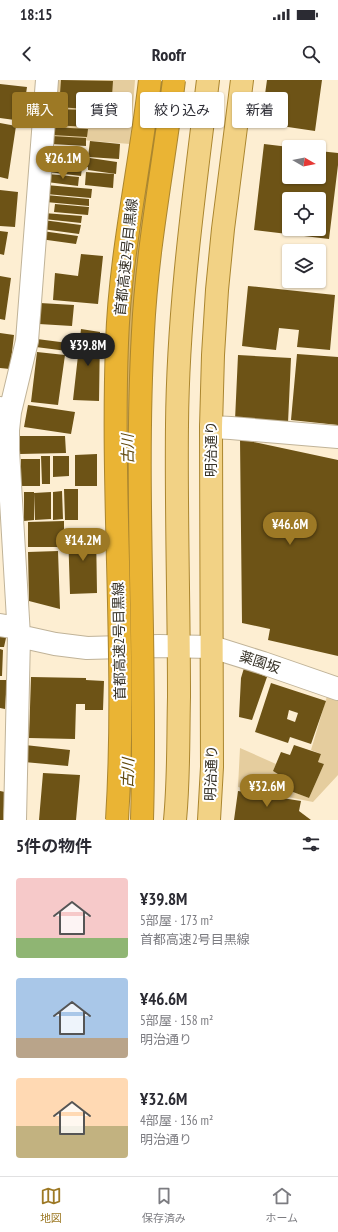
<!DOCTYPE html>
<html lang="ja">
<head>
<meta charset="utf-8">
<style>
  :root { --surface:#fff; --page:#f2f2f3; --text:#2b2b33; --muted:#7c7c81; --line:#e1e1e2; --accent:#9d7925 }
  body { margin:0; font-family:"PT Sans Narrow","Noto Sans JP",sans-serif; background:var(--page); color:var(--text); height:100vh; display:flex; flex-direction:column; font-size:15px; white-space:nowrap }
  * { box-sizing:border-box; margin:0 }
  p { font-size:13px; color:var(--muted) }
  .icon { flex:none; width:22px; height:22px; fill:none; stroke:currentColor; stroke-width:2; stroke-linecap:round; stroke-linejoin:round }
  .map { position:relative; height:740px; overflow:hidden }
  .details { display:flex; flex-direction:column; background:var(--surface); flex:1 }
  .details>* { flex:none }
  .guide { position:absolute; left:12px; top:12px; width:314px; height:36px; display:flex; gap:8px }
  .needle { width:26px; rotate:99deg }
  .buttons { position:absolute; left:282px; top:60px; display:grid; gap:8px }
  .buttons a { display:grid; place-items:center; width:44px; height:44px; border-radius:4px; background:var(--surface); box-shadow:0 1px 3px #0004; font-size:20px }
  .price { position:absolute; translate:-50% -34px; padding:0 9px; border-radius:14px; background:var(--accent); color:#fff; font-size:13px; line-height:26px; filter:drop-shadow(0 1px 2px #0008) }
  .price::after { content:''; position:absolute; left:50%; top:24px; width:12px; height:9px; margin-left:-6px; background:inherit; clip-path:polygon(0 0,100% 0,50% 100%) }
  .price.active { background:#222; color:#fff }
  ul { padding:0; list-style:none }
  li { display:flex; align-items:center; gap:12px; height:100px; padding:0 16px }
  li span { display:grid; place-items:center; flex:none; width:112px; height:80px; border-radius:4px; color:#555 }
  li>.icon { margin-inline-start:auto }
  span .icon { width:48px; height:48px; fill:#fffc; stroke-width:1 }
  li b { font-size:17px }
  h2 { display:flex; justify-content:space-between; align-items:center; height:48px; padding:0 16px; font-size:17px }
  .tag { padding:0 14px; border-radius:4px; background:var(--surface); box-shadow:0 1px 3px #0004; font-size:14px; line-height:36px }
  .tag.active { background:var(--accent); color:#fff }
  .status { display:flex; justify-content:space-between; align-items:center; height:28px; padding:0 20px; background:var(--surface); direction:ltr }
  .status svg { height:11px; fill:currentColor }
  header { display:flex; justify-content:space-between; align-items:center; height:52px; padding:0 16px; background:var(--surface); font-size:18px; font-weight:700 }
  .menu { display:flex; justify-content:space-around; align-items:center; height:56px; border-top:1px solid var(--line); background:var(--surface); font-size:11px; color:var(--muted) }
  .menu a { display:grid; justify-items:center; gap:2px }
  .menu .active { color:var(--accent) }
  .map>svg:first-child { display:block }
  .green { fill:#e5cd9e }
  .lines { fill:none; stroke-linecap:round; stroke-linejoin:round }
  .river { stroke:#d5b165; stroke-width:39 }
  .building { fill:#6d5316; fill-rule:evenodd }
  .minor-casing { stroke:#c0b398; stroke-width:24 }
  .major-casing { stroke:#ab862f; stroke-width:24 }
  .minor { stroke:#fff; stroke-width:22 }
  .major { stroke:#f2d285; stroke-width:22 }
  .highway-bridge-casing { stroke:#ab862f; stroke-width:24; stroke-linecap:butt }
  .highway-bridge { stroke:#eab434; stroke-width:22 }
  .labels { text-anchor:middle; stroke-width:4; stroke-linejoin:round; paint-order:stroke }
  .street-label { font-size:14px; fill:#353025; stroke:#fff }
  .water-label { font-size:15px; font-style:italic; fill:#60470a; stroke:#fff }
</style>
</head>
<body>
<div class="status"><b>18:15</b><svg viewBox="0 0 49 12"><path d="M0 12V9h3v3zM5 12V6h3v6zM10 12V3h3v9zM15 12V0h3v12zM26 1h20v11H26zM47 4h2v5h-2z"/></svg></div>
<header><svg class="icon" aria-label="back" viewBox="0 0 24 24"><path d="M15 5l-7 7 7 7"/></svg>Roofr<svg class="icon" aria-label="search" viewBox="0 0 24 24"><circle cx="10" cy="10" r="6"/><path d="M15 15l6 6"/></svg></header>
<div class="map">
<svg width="338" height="740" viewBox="0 0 338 740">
  <rect width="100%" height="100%" fill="#fdeed2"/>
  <path class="green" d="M47,0H135L130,64L43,57Z
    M327,616L338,619V695L313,722L238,707L240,668L276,684L273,691L281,696L278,706L309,718L324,684L318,682L321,674L311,670Z"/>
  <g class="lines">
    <path class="river" d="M130,603L131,483L127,327L137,167L144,107"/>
  </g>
  <path class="building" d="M61,0L113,1L111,31L59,27Z
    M267,0H322L315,51L261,43Z
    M0,4L27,7L22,41L0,38Z
    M53,29L89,30L88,47L52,45Z
    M0,43L16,46L8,99L0,97Z
    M52,47L88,49L87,57L52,55Z
    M52,56L86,58V66L51,64Z
    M90,61L120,64L119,79L88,77Z
    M264,64L289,67V97H319V71L338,73V85L329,159L254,150ZM289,119H319V149H289Z
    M50,66L83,69L82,78L49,75Z
    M50,76L90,78L117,82L116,94L88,90V87L55,84L82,88L81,96L48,92Z
    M86,92L114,94L113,108L85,105Z
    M48,94L79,97L78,106L47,102Z
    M46,105L92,109L91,118L46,114Z
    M0,110L18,112L15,147L0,146Z
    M46,115L89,119V126L46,122Z
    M55,124L89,127L88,135L54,132Z
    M44,133L82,136L81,143L44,139Z
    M43,140L81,145L79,154L42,149Z
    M0,151L8,152L4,175L0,174Z
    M42,151L78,156L76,164L40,159Z
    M81,174L103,176L98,224L53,220L55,193L78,196Z
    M0,196L11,198L5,240L0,239Z
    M248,206L335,215L330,270L297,267L299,250L279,248L276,270L242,266Z
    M40,223L74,225L72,246L39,244Z
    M81,249L100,252L99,321L73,320Z
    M0,253L14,255L10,289L0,288Z
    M37,259L68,263L67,271L36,267Z
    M37,272L65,275L58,325L31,322Z
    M297,274L338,277V345L291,340Z
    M238,275L291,278L288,343L235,340Z
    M28,325L75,332L71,354L24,347Z
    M20,356H65L66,373L20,374Z
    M240,359L338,380V576L268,560L270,549L242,543Z
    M97,374V406H75V375Z
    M41,376H50V404H42Z
    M53,376H69V396L53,397Z
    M21,379H40V406H21Z
    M64,409H78V440H65Z
    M62,411L63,439L53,440V412Z
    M24,412H34V440L24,441Z
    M51,412V439L35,440L34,413Z
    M64,441V467H28V442Z
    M96,450L97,513L70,514L68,451Z
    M58,471L60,529L29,521L28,472Z
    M0,552L6,558L4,567H0Z
    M0,569L3,570L2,596H0Z
    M244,588L267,597L252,640L239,637L241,598Z
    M31,597L86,598V600L104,601L103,630H85V624H76L75,659L29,658Z
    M0,600H7L5,629L0,628Z
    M271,603L326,621L311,664L290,657L288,663L255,652ZM289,630L298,633L295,642L287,639Z
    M25,665L70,670L68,686L24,682Z
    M294,665L321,674L318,682L324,684L309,718L277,706L281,696L273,691L281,672L290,675Z
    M43,693L80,695L76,740H39Z
    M0,711L5,712L3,740H0Z
    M238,711L301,721L299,731L311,740H234Z"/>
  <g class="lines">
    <defs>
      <path id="minor" d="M0,328L10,332L27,261L47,0
        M10,332L8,350V370L19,556L15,740
        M211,347L231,348L338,357
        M0,545L18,548
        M19,556L55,564L87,568L159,566L212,567L263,583L338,609"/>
      <path id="major" d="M175,740C179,699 178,658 179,617C179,526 176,436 177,345C178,229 194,115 208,0
        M209,740L212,687L211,347L213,275L217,210L223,149L242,0"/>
    </defs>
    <use href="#minor" class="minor-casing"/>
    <use href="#major" class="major-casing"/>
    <use href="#minor" class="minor"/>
    <use href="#major" class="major"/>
    <defs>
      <path id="highway-bridge" d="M117,740C127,581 111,422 117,263C120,174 140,88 150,0
        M142,740C147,577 134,414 143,252C147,167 164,84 174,0"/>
    </defs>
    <use href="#highway-bridge" class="highway-bridge-casing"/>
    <use href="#highway-bridge" class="highway-bridge"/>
  </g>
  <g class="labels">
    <g class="street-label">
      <text transform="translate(126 177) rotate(-84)" y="5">首都高速2号目黒線</text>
      <text transform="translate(211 369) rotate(-90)" y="5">明治通り</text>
      <text transform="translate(119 561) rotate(-91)" y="5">首都高速2号目黒線</text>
      <text transform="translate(260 582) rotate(18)" y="5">薬園坂</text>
      <text transform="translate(211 693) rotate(-88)" y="5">明治通り</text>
    </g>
    <g class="water-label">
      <text transform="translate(128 369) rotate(-91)" y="5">古川</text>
      <text transform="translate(128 693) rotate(-88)" y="5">古川</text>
    </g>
  </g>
</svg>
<div class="buttons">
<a><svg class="needle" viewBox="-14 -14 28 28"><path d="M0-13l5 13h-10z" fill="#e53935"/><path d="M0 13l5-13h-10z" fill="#7c7c81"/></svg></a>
<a><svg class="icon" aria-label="locate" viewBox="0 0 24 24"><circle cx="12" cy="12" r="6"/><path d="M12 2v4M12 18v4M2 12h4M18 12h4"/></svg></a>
<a><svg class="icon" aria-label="layers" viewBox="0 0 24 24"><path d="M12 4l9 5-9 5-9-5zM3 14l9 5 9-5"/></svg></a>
</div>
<b class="price" style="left:63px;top:100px">¥26.1M</b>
<b class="price active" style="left:88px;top:287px">¥39.8M</b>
<b class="price" style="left:290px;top:466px">¥46.6M</b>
<b class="price" style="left:83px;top:482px">¥14.2M</b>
<b class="price" style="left:267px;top:728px">¥32.6M</b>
<div class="guide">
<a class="tag active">購入</a>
<a class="tag">賃貸</a>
<a class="tag">絞り込み</a>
<a class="tag">新着</a>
</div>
</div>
<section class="details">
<h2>5件の物件<svg class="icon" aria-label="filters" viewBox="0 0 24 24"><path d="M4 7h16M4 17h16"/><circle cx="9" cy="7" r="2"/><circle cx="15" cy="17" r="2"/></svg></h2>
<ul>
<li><span style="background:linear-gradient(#f6c9c9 75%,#8fb573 0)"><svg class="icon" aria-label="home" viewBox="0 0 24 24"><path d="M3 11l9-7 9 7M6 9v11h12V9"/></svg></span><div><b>¥39.8M</b><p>5部屋 · 173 m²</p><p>首都高速2号目黒線</p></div></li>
<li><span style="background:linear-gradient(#a9c7e8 75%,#b9a48a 0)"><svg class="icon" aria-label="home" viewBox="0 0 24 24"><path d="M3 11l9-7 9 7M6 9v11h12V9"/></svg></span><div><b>¥46.6M</b><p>5部屋 · 158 m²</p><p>明治通り</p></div></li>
<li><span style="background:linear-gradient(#ffd9b3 60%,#c2b280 0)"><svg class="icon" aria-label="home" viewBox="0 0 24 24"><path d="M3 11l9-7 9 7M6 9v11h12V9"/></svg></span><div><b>¥32.6M</b><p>4部屋 · 136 m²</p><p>明治通り</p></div></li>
</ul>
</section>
<nav class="menu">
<a class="active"><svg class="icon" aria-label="map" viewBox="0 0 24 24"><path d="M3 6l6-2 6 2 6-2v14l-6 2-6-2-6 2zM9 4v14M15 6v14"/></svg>地図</a>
<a><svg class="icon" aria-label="saved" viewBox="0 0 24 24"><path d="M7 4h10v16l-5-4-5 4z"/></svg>保存済み</a>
<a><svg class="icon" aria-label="home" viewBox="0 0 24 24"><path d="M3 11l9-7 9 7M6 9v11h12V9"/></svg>ホーム</a>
</nav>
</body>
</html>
